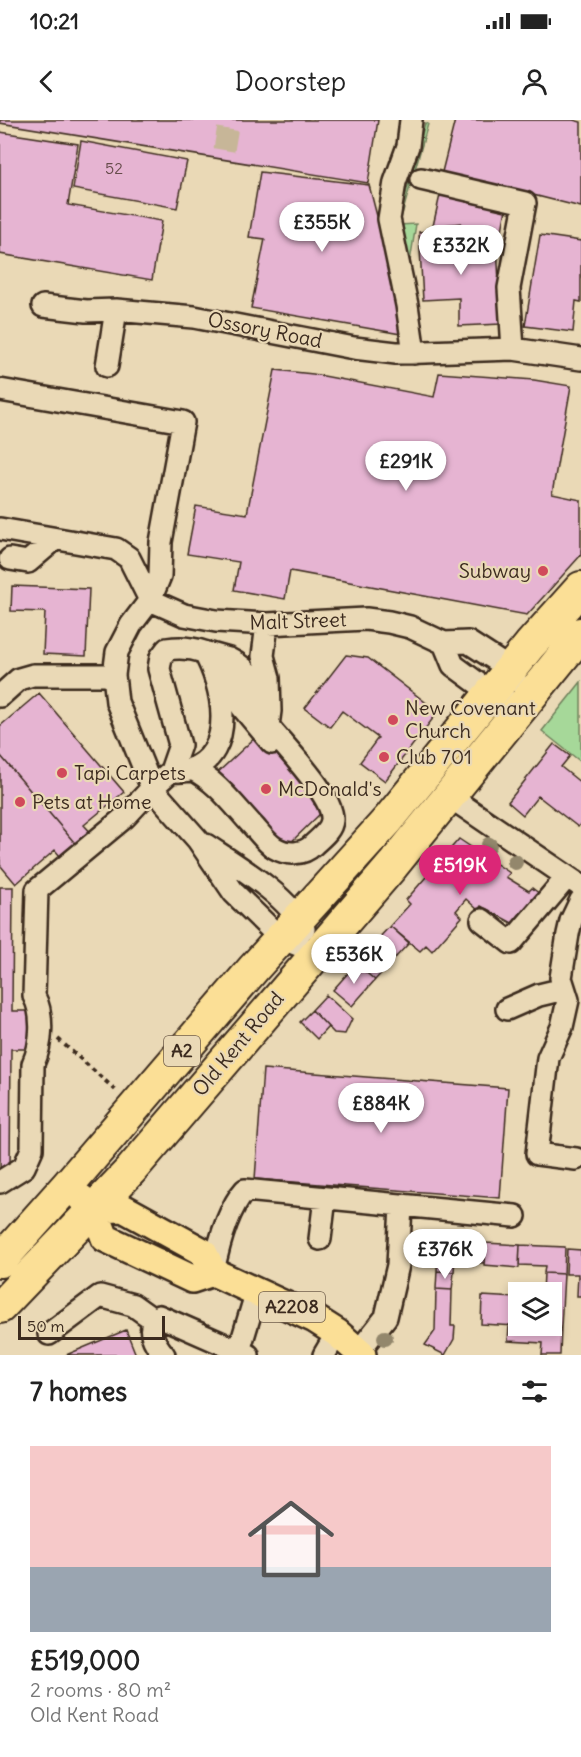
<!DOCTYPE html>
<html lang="en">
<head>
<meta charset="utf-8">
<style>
  :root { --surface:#fff; --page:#f2f2f2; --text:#222; --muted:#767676; --line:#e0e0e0; --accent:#db2777 }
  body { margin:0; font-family:Delius,sans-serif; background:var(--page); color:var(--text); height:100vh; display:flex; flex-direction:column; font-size:22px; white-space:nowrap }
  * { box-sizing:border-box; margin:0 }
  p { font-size:20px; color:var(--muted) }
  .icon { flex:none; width:33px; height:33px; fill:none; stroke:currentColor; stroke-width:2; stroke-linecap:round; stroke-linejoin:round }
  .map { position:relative; height:1235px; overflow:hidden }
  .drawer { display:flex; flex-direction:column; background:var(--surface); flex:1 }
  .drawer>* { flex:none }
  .fabs { position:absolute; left:508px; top:1162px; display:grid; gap:12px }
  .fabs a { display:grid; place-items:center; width:54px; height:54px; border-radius:0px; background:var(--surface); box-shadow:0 3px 9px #0003; font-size:30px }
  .scale { position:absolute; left:18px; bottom:15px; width:147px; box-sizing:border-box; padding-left:6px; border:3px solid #3b2a1e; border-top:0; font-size:16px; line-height:21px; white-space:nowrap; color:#3b2a1e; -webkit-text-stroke:4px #ead9b6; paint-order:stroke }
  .price { position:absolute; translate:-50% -51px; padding:0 14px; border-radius:21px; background:#fff; color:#222; font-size:20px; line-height:39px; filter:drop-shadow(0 2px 3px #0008) }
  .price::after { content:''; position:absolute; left:50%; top:36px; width:18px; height:14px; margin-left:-9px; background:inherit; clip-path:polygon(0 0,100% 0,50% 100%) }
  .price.on { background:var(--accent); color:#fff }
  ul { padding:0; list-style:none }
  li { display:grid; align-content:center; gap:12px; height:318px; padding:0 30px }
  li+li { border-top:2px solid var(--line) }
  li span { display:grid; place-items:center; height:186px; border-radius:0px; color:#555 }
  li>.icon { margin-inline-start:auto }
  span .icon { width:108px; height:108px; fill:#fffc; stroke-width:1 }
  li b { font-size:26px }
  h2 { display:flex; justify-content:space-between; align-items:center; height:72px; padding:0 30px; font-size:26px }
  .status { display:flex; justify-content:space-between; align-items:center; height:42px; padding:0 30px; background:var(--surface); direction:ltr }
  .status svg { height:16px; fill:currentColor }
  header { display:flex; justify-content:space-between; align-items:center; height:78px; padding:0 30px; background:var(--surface); font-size:27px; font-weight:600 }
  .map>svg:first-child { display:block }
  .green { fill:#a6d899; stroke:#70815c; stroke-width:1.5 }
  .building { fill:#e6b4d2; stroke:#3b2a1e; stroke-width:1.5 }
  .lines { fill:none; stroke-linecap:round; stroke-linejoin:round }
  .minor-tunnel { stroke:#c7b698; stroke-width:21; stroke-dasharray:21 10; stroke-linecap:butt }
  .minor-casing { stroke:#3b2a1e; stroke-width:26 }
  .major-casing { stroke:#3b2a1e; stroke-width:32 }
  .highway-casing { stroke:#3b2a1e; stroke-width:36 }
  .path { stroke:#3b2a1e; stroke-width:4; stroke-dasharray:4.5 4.5; stroke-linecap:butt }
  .minor { stroke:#ead9b6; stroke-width:21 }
  .major { stroke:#fbdf96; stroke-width:27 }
  .highway { stroke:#fbdf96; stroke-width:32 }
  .tree { fill:#93876c }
  .poi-dot { fill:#d1495b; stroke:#ead9b6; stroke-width:2 }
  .labels { text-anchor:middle; stroke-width:4.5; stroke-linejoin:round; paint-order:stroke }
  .number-label { font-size:16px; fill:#664c4b }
  .shield { fill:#ead9b6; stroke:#705e4c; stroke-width:1.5 }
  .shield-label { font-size:18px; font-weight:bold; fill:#3b2a1e }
  .street-label { font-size:20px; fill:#3b2a1e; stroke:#ead9b6 }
  .poi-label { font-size:20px; fill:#3b2a1e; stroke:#ead9b6; text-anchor:start }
</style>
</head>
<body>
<div class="status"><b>10:21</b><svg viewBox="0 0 49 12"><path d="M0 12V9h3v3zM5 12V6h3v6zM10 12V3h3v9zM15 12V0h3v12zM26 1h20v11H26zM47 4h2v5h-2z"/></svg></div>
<header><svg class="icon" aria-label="back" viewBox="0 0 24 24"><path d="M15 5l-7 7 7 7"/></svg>Doorstep<svg class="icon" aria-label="person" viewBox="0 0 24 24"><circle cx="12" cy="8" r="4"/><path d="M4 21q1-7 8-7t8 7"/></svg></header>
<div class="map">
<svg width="581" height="1235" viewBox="0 0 581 1235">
  <rect width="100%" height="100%" fill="#ead9b6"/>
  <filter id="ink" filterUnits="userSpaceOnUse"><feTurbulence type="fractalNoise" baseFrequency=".0167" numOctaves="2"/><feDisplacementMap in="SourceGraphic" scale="12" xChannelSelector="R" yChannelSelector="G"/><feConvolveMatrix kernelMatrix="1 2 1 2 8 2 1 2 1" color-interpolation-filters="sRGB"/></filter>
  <g filter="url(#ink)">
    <path class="green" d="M425,3L428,4L399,105L416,104L409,148L397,106Z
      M581,562V642L542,611Z"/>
    <path class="building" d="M0,0H378L368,63L0,3Z
      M455,0H573L581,2V87L442,52Z
      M0,12L78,24L68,85L162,101L152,160L0,134Z
      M81,21L187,41L177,88L73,69Z
      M260,52L369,65L387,135L401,214L251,188L265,119L249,117Z
      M440,75L463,79L466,82L506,89L500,121L459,114L461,103L433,106Z
      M456,108L457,126L497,124L501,204L459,206V178L423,180L419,112Z
      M540,115L581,121V182L576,181L573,212L525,206Z
      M275,250L313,254L434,277L439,253L534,260L571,266L552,374L581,380V435L527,495L290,451L285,479L234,470L239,442L187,434L196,386L247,394Z
      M12,466L89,469L86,536L43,534L45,492L11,491Z
      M346,535L368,538L438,592L385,661L360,642L378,618L342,591L330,607L305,588Z
      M39,573L124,672L84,705L94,716L79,728L0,635V606Z
      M261,612L300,653L296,657L318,681L314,684L322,692L286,727L213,657Z
      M554,624L570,636L561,647L581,663V703L578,707L538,676L523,695L508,682Z
      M0,635L79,728L64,741L55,730L16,764L0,745Z
      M459,719L510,753L506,757L529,771L532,768L540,774L514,804L481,786L478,790L466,779L456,791L462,797L432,831L426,825L420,831L390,806L410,784L406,780Z
      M0,767H13L12,891H32V929H11L10,1048H0Z
      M390,806L409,823L396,837L377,820Z
      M377,820L396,837L386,848L367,831Z
      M367,831L386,848L375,860L356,844Z
      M356,844L375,860L352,886L333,870Z
      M326,875L352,899L345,914L334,913L312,890Z
      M312,890L328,907L317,919L300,902Z
      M263,949L508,968L500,1078L255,1059Z
      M438,1120L456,1121L454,1152L437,1151Z
      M456,1121L485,1123L484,1143L455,1141Z
      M485,1123L520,1125L519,1148L484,1145Z
      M520,1125L565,1127L564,1154L544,1153L545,1146L519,1145Z
      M567,1129L581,1130V1176H577L578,1154H566Z
      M437,1151L454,1152L452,1170L436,1169Z
      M544,1153L564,1154L561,1208L524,1206H552V1173H522H543Z
      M436,1169L452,1170L451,1206H455L454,1219L445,1235L425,1225L435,1211Z
      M482,1176L519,1178V1206L481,1204Z
      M509,1205L561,1208L560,1235H542L543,1223L508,1221Z
      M126,1210L136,1235H66Z"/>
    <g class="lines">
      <path class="minor-tunnel" d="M224,30L229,0"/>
      <defs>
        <path id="minor" d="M411,0L408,26L395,62L389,99L407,185L414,233
          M421,59L525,83L509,168L513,229
          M43,186L86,191L116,190L194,197L354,228L396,233L513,229L581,239
          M107,246L116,190
          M0,270L183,302L161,422L160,456L150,480L131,505L117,532L114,555L117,582L152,668L198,720L234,773L280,818L316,832
          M0,409L116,429L129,438L150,480
          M10,439L28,442L55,419
          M150,480L184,495L216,501L267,504L366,499L389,502L410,507L444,523L468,522L510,549L516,561
          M444,523L453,545L491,573L503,576
          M204,532L229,539L242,587L272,623
          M229,539C252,550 261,569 257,594
          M0,576L19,559L33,555H114
          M192,649C217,661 236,688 255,708C261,715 268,724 275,728C287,735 303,735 313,725C320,718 331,711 332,700C334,676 283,625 268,606L270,591L269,558L263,536L267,504
          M450,677L581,766
          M206,725C236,745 289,776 304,809
          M482,800L511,823L567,757
          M507,889L539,875L564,869
          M576,1039L537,1034L548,938L562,907L568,880L561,858L568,814L571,801L581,780
          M0,1062L24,1047L32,1029L33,944C42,924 44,895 34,876L37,770L125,697L152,668L171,651L180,625L159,549L161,537L167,529C180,527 192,528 204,532C223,565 238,633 189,650C184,652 177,651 171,651
          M320,1119L325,1078
          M213,1152C218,1127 227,1090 245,1070L515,1096
          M49,1214L100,1176L133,1185L154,1200
          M239,1231L257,1171
          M359,1231L386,1197L398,1145L401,1085
          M164,1235C155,1224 144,1208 159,1196L248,1235
          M324,1235L337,1213"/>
        <path id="major" d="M81,1078L94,1089L105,1118L192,1159L213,1152
          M94,1089L123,1088L203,1132L213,1152L315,1199L337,1213L362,1235"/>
        <path id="highway" d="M0,1141L67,1066L254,848L388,700L530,525L581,468
          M0,1187L131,1050L393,745L581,514"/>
      </defs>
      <use href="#minor" class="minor-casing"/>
      <use href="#major" class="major-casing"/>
      <use href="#highway" class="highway-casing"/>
      <path class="path" d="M58,919L118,972"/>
      <use href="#minor" class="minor"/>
      <use href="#major" class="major"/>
      <use href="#highway" class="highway"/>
    </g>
    <g class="tree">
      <circle cx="489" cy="725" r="8"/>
      <circle cx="515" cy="742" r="8"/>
      <circle cx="385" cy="1218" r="8"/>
    </g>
  </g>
  <g class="poi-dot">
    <circle cx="543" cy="451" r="6"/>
    <circle cx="393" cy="600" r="6"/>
    <circle cx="384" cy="637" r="6"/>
    <circle cx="62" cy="653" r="6"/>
    <circle cx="266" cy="669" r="6"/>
    <circle cx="20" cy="682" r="6"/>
  </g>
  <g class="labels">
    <g class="number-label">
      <text x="114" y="54">52</text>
    </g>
    <g class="shield">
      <rect x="164" y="916" width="36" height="30" rx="4.5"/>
      <rect x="259" y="1172" width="66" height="30" rx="4.5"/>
    </g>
    <g class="shield-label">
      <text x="182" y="937">A2</text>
      <text x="292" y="1193">A2208</text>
    </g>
    <g class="street-label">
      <text transform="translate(265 210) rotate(11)" y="7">Ossory Road</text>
      <text transform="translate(298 501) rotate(-2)" y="7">Malt Street</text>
      <text transform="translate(238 924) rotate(-50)" y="7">Old Kent Road</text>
    </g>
    <g class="poi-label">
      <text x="531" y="458" text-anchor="end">Subway</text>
      <text x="405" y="595">New Covenant<tspan x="405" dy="23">Church</tspan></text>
      <text x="396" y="644">Club 701</text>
      <text x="74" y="660">Tapi Carpets</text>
      <text x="278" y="676">McDonald's</text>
      <text x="32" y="689">Pets at Home</text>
    </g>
  </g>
</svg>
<div class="fabs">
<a><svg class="icon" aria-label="layers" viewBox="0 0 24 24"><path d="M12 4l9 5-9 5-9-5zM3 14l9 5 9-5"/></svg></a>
</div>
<div class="scale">50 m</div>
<b class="price" style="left:322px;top:133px">£355K</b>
<b class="price" style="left:461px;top:156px">£332K</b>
<b class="price" style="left:406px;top:372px">£291K</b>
<b class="price on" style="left:460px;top:776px">£519K</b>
<b class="price" style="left:354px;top:865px">£536K</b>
<b class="price" style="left:381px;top:1014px">£884K</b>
<b class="price" style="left:445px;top:1160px">£376K</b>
</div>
<section class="drawer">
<h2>7 homes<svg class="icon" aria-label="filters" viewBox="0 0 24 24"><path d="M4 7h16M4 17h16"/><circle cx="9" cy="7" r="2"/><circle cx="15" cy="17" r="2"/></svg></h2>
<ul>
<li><span style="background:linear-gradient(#f6c9c9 65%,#9aa5b1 0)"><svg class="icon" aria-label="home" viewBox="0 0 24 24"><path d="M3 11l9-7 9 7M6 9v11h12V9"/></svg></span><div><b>£519,000</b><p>2 rooms · 80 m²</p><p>Old Kent Road</p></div></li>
</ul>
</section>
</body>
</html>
